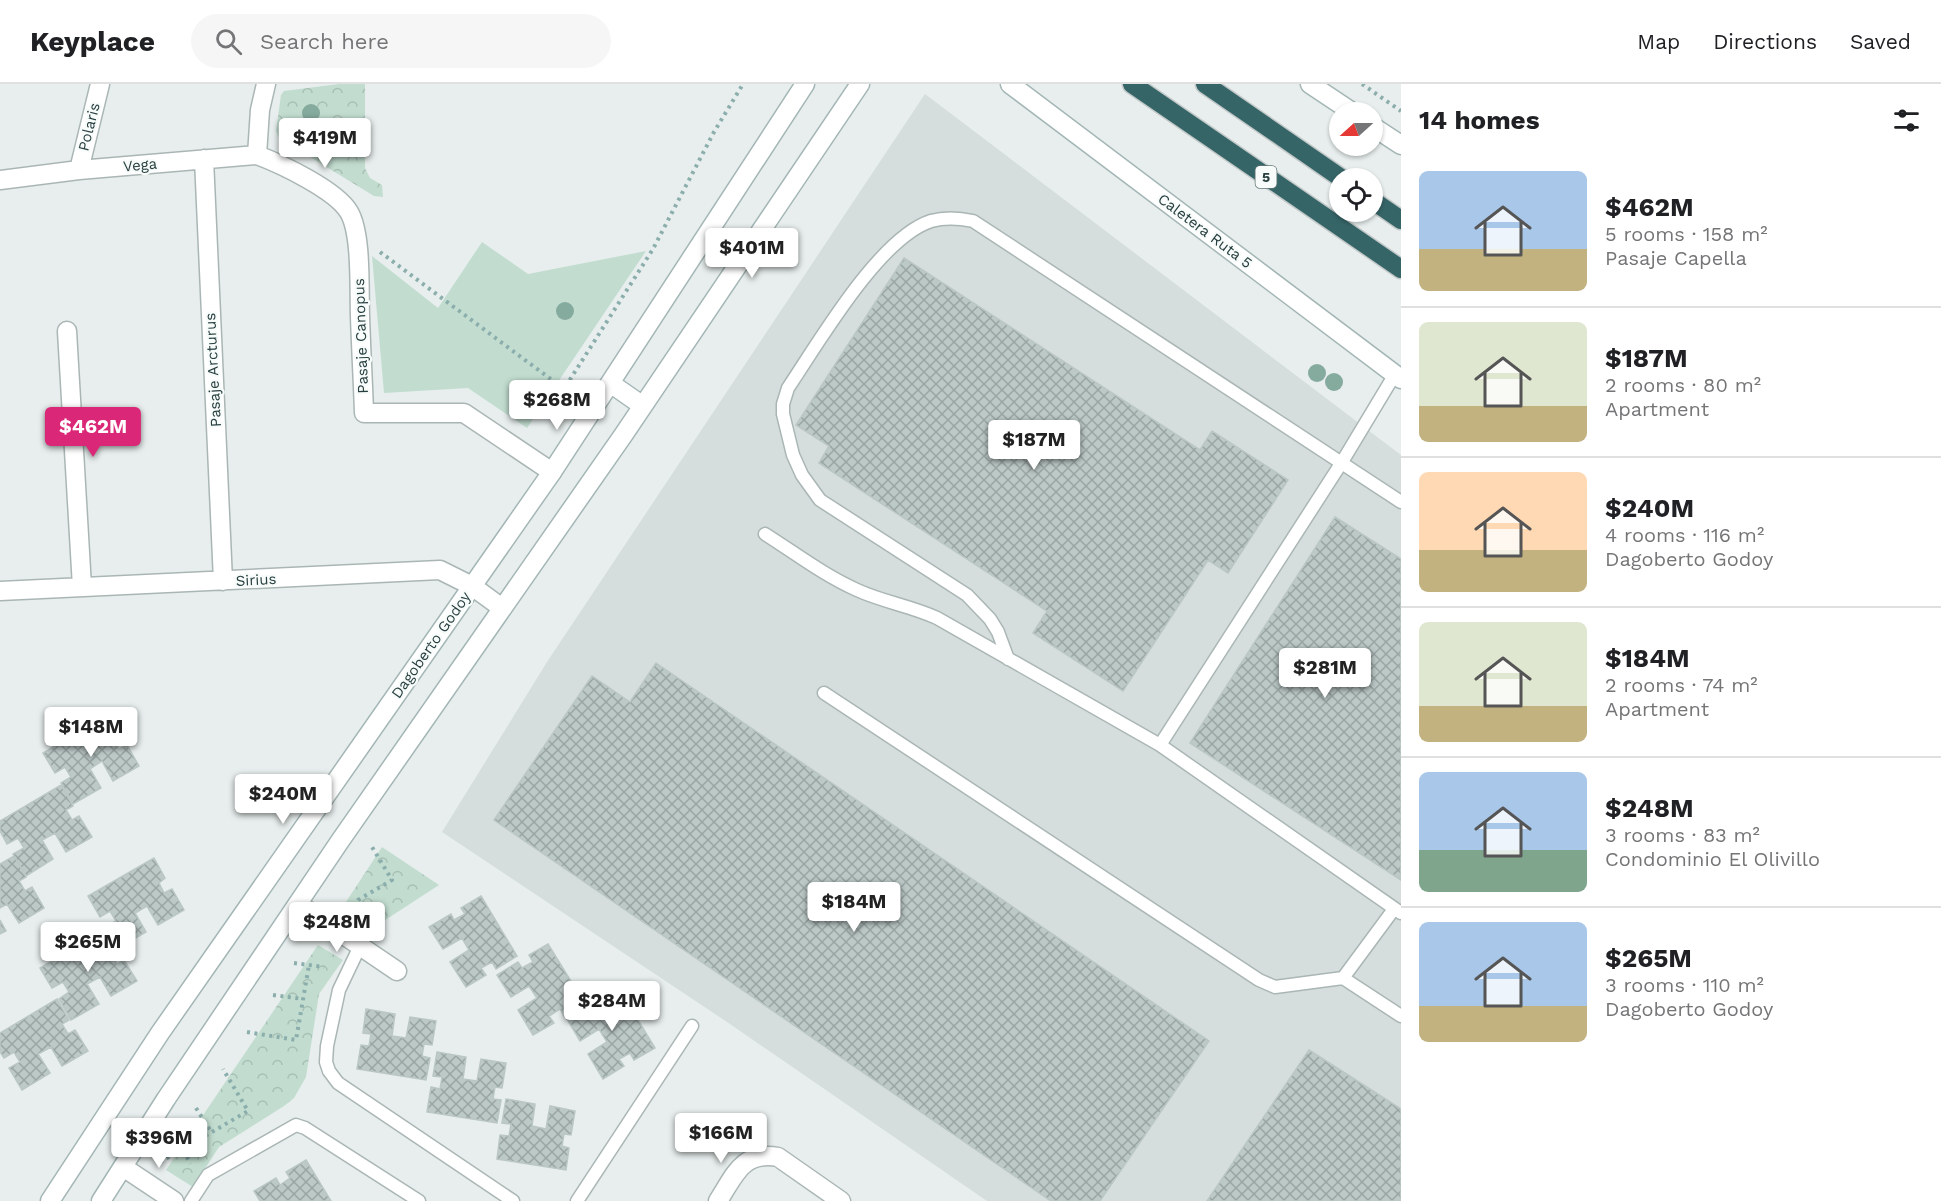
<!DOCTYPE html>
<html lang="en">
<head>
<meta charset="utf-8">
<style>
  :root { --surface:#fff; --page:#f6f6f6; --text:#202124; --muted:#757577; --line:#e0e0e0; --accent:#db2777 }
  body { margin:0; font-family:"Work Sans",sans-serif; background:var(--page); color:var(--text); height:100vh; display:flex; flex-direction:column; font-size:22px; white-space:nowrap }
  * { box-sizing:border-box; margin:0 }
  p { font-size:20px; color:var(--muted) }
  .icon { flex:none; width:33px; height:33px; fill:none; stroke:currentColor; stroke-width:2; stroke-linecap:round; stroke-linejoin:round }
  .map { position:relative; flex:1; overflow:hidden }
  .sheet { display:flex; flex-direction:column; background:var(--surface); width:540px }
  .sheet>* { flex:none }
  .needle { width:39px; rotate:249deg }
  .buttons { position:absolute; left:1329px; top:18px; display:grid; gap:12px }
  .buttons a { display:grid; place-items:center; width:54px; height:54px; border-radius:50%; background:var(--surface); box-shadow:0 2px 4px #0004; font-size:30px }
  .price { position:absolute; translate:-50% -51px; padding:0 14px; border-radius:6px; background:#fff; color:#222; font-size:20px; line-height:39px; filter:drop-shadow(0 2px 3px #0008) }
  .price::after { content:''; position:absolute; left:50%; top:36px; width:18px; height:14px; margin-left:-9px; background:inherit; clip-path:polygon(0 0,100% 0,50% 100%) }
  .price.current { background:var(--accent); color:#fff }
  ul { padding:0; list-style:none }
  li { display:flex; align-items:center; gap:18px; height:150px; padding:0 18px }
  li+li { border-top:2px solid var(--line) }
  li span { display:grid; place-items:center; flex:none; width:168px; height:120px; border-radius:9px; color:#555 }
  li>.icon { margin-inline-start:auto }
  span .icon { width:72px; height:72px; fill:#fffc; stroke-width:1 }
  li b { font-size:26px }
  h2 { display:flex; justify-content:space-between; align-items:center; height:72px; padding:0 18px; font-size:26px }
  header { display:flex; align-items:center; gap:36px; box-sizing:border-box; height:84px; padding:0 30px; background:var(--surface); border-bottom:2px solid var(--line) }
  header strong { font-size:28px }
  nav { display:flex; gap:33px; margin-inline-start:auto; font-size:21px }
  .search { width:420px; height:54px; background:var(--page); display:flex; align-items:center; gap:15px; box-sizing:border-box; padding:0 21px; border-radius:33px; color:var(--muted); font-size:22px }
  main { display:flex; flex:1; min-height:0 }
  .map>svg:first-child { display:block }
  .built { fill:#d5dedc }
  .green { fill:#c2ddd0 }
  .park { fill:url(#park-crowns) }
  .building { fill:url(#building-cross-hatch); stroke:#bac7c5; stroke-width:1.5 }
  .lines { fill:none; stroke-linecap:round; stroke-linejoin:round }
  .lane-casing { stroke:#aab6b5; stroke-width:15 }
  .street-casing { stroke:#aab6b5; stroke-width:21 }
  .secondary-casing { stroke:#a3b6b5; stroke-width:21 }
  .highway-casing { stroke:#c3c9c9; stroke-width:21 }
  .path { stroke:#8baeac; stroke-width:4; stroke-dasharray:3 4.5; stroke-linecap:butt }
  .lane { stroke:#fff; stroke-width:12 }
  .street { stroke:#fff; stroke-width:18 }
  .secondary { stroke:#fff; stroke-width:18 }
  .highway { stroke:#366568; stroke-width:18 }
  .tree { fill:#85aa9e }
  .labels { text-anchor:middle; stroke-width:4.5; stroke-linejoin:round; paint-order:stroke }
  .shield { fill:#f7fbfa; stroke:#657777; stroke-width:1.5 }
  .shield-label { font-size:14px; font-weight:bold; fill:#273f3f }
  .street-label { font-size:15px; fill:#273f3f; stroke:#f7fbfa }
</style>
</head>
<body>
<header>
<strong>Keyplace</strong>
<div class="search"><svg class="icon" aria-label="search" viewBox="0 0 24 24"><circle cx="10" cy="10" r="6"/><path d="M15 15l6 6"/></svg>Search here</div>
<nav><a>Map</a><a>Directions</a><a>Saved</a></nav>
</header>
<main>
<div class="map">
<svg width="1401" height="1117" viewBox="0 0 1401 1117">
  <defs>
    <pattern id="park-crowns" width="20" height="18" patternUnits="userSpaceOnUse" patternTransform="scale(1.5)"><rect width="20" height="18" fill="#c2ddd0"/><path d="M2 6a3 3 0 1 1 6 0M12 15a3 3 0 1 1 6 0" fill="none" stroke="#a7bfb4"/></pattern>
    <pattern id="building-cross-hatch" width="8" height="8" patternUnits="userSpaceOnUse" patternTransform="scale(1.5)"><rect width="8" height="8" fill="#bcc9c7"/><path d="M0 0l8 8M0 8l8-8" fill="none" stroke="#99a5a3"/></pattern>
  </defs>
  <rect width="100%" height="100%" fill="#e7eeed"/>
  <path class="built" d="M925,10L1401,371V1117H987L730,940L442,748L547,578Z"/>
  <path class="green" d="M482,158L528,190L646,167L527,344L468,304L384,309L372,172L438,224Z"/>
  <path class="park" d="M339,0H365V84L370,94L382,101L383,113L374,112L279,54L276,47L281,11L284,7Z
    M382,763L439,801L373,844L342,824Z
    M318,861L343,876L319,910L306,993L294,1014L284,1022L219,1063L193,1103L166,1086Z"/>
  <path class="building" d="M904,174L1200,366L1212,347L1288,396L1228,489L1208,476L1123,607L1033,549L1047,527L819,379L829,362L796,341Z
    M1335,433L1401,475V796L1190,659Z
    M656,579L1209,957L1100,1117H1051L494,736L592,592L630,618Z
    M109,630L121,650L114,655L119,665L127,661L139,682L113,697L102,677L90,685L101,704L73,720L61,699L71,693L65,683L55,689L43,669Z
    M61,701L73,722L66,726L72,736L79,732L92,753L66,768L55,749L42,756L53,775L26,792L13,770L24,764L18,754L7,760L0,747V737Z
    M14,772L26,793L19,797L25,807L32,803L44,824L19,839L7,820L0,824V780Z
    M154,774L165,794L159,799L164,809L172,805L184,826L158,841L147,822L135,829L146,848L118,864L106,843L116,837L110,827L100,833L88,812Z
    M481,812L517,872L496,885L492,878L481,884L486,891L466,903L450,878L469,866L462,854L443,865L429,843L451,830L454,836L465,830L461,824Z
    M0,836L6,847L0,850Z
    M106,845L118,866L111,870L117,880L124,876L137,897L111,912L100,893L87,900L99,920L71,936L59,915L69,908L63,898L52,904L40,884Z
    M548,860L585,920L564,932L560,925L549,932L554,939L533,951L518,926L537,914L529,902L511,913L497,891L518,878L522,884L533,878L529,871Z
    M618,903L655,964L634,976L630,969L619,975L624,982L603,995L588,970L607,958L599,945L580,957L567,935L588,921L592,928L603,922L599,915Z
    M57,915L69,936L62,940L68,950L75,946L88,967L62,982L51,963L38,970L50,989L22,1006L9,984L20,978L14,968L4,974L0,968V949Z
    M366,925L395,930L392,952L406,954L410,933L436,937L432,961L424,960L422,972L430,974L426,996L357,985L361,961L369,962L371,950L363,949Z
    M1309,966L1401,1025V1117H1207Z
    M437,968L466,973L463,995L477,997L481,975L506,979L502,1004L495,1003L493,1015L501,1016L497,1039L427,1028L431,1003L440,1005L442,993L433,992Z
    M506,1015L535,1020L532,1042L546,1045L550,1022L575,1027L571,1051L564,1050L562,1062L569,1064L566,1086L497,1075L500,1051L509,1052L511,1040L502,1039Z
    M306,1076L331,1117H260L254,1107L276,1094L280,1101L290,1094L286,1088Z"/>
  <g class="lines">
    <defs>
      <path id="lane" d="M1395,290L1342,378L1160,661L1401,829
        M765,450C795,469 825,492 857,506C883,518 911,522 937,534L1160,661
        M1008,575L998,548L990,535L967,511L820,416L802,391L793,371L783,330V320L788,304C819,258 879,154 931,137C945,133 959,134 973,137L1401,418
        M824,609L1259,896L1275,903L1343,894L1394,825
        M360,862L339,906L327,962L326,978L329,987L338,999L513,1117
        M1343,894L1401,932
        M191,1117L208,1091L296,1041L305,1044L419,1117
        M577,1117L692,942"/>
      <path id="street" d="M257,71L260,26L266,0
        M204,75L223,497
        M79,86L100,0
        M0,96L79,86L257,71C281,80 336,106 349,128C362,150 359,206 360,232C361,264 363,297 364,329H464L552,388
        M67,247L82,503
        M0,507L440,486L472,502L502,524
        M298,820L397,887
        M123,1083L174,1117
        M718,1117C735,1091 742,1067 778,1073L841,1117"/>
      <path id="secondary" d="M1010,0L1401,295
        M1310,0L1352,28
        M1372,42L1401,61
        M610,299L643,322
        M50,1117L160,949L552,388L805,0
        M101,1117L166,1015L340,757L624,350L860,0"/>
      <path id="highway" d="M1132,0L1401,185
        M1205,0L1341,94
        M1372,116L1401,136"/>
    </defs>
    <use href="#lane" class="lane-casing"/>
    <use href="#street" class="street-casing"/>
    <use href="#secondary" class="secondary-casing"/>
    <use href="#highway" class="highway-casing"/>
    <path class="path" d="M1362,0L1401,27
      M380,168L564,305L653,165L714,48L743,0
      M350,829L358,816L392,796L372,763
      M294,879L324,883
      M273,911L303,915
      M247,948L296,956L309,881
      M196,1024L212,1049
      M184,1066L190,1080
      M160,1078L248,1027L223,985"/>
    <use href="#lane" class="lane"/>
    <use href="#street" class="street"/>
    <use href="#secondary" class="secondary"/>
    <use href="#highway" class="highway"/>
  </g>
  <g class="tree">
    <circle cx="311" cy="29" r="9"/>
    <circle cx="565" cy="227" r="9"/>
    <circle cx="1317" cy="289" r="9"/>
    <circle cx="1334" cy="298" r="9"/>
    <circle cx="518" cy="305" r="9"/>
  </g>
  <g class="labels">
    <rect class="shield" x="1255.5" y="82" width="21" height="22" rx="4.5"/>
    <g class="shield-label">
      <text x="1266" y="98">5</text>
    </g>
    <g class="street-label">
      <text transform="translate(89 43) rotate(-76)" y="5">Polaris</text>
      <text transform="translate(140 81) rotate(-5)" y="5">Vega</text>
      <text transform="translate(1205 147) rotate(37)" y="5">Caletera Ruta 5</text>
      <text transform="translate(361 252) rotate(-92)" y="5">Pasaje Canopus</text>
      <text transform="translate(213 286) rotate(-93)" y="5">Pasaje Arcturus</text>
      <text transform="translate(256 496) rotate(-3)" y="5">Sirius</text>
      <text transform="translate(431 561) rotate(-55)" y="5">Dagoberto Godoy</text>
    </g>
  </g>
</svg>
<div class="buttons">
<a><svg class="needle" viewBox="-14 -14 28 28"><path d="M0-13l5 13h-10z" fill="#e53935"/><path d="M0 13l5-13h-10z" fill="#757577"/></svg></a>
<a><svg class="icon" aria-label="locate" viewBox="0 0 24 24"><circle cx="12" cy="12" r="6"/><path d="M12 2v4M12 18v4M2 12h4M18 12h4"/></svg></a>
</div>
<b class="price" style="left:325px;top:85px">$419M</b>
<b class="price" style="left:752px;top:195px">$401M</b>
<b class="price" style="left:557px;top:347px">$268M</b>
<b class="price current" style="left:93px;top:374px">$462M</b>
<b class="price" style="left:1034px;top:387px">$187M</b>
<b class="price" style="left:1325px;top:615px">$281M</b>
<b class="price" style="left:91px;top:674px">$148M</b>
<b class="price" style="left:283px;top:741px">$240M</b>
<b class="price" style="left:854px;top:849px">$184M</b>
<b class="price" style="left:337px;top:869px">$248M</b>
<b class="price" style="left:88px;top:889px">$265M</b>
<b class="price" style="left:612px;top:948px">$284M</b>
<b class="price" style="left:721px;top:1080px">$166M</b>
<b class="price" style="left:159px;top:1085px">$396M</b>
</div>
<section class="sheet">
<h2>14 homes<svg class="icon" aria-label="filters" viewBox="0 0 24 24"><path d="M4 7h16M4 17h16"/><circle cx="9" cy="7" r="2"/><circle cx="15" cy="17" r="2"/></svg></h2>
<ul>
<li><span style="background:linear-gradient(#a9c7e8 65%,#c2b280 0)"><svg class="icon" aria-label="home" viewBox="0 0 24 24"><path d="M3 11l9-7 9 7M6 9v11h12V9"/></svg></span><div><b>$462M</b><p>5 rooms · 158 m²</p><p>Pasaje Capella</p></div></li>
<li><span style="background:linear-gradient(#dfe7d0 70%,#c2b280 0)"><svg class="icon" aria-label="home" viewBox="0 0 24 24"><path d="M3 11l9-7 9 7M6 9v11h12V9"/></svg></span><div><b>$187M</b><p>2 rooms · 80 m²</p><p>Apartment</p></div></li>
<li><span style="background:linear-gradient(#ffd9b3 65%,#c2b280 0)"><svg class="icon" aria-label="home" viewBox="0 0 24 24"><path d="M3 11l9-7 9 7M6 9v11h12V9"/></svg></span><div><b>$240M</b><p>4 rooms · 116 m²</p><p>Dagoberto Godoy</p></div></li>
<li><span style="background:linear-gradient(#dfe7d0 70%,#c2b280 0)"><svg class="icon" aria-label="home" viewBox="0 0 24 24"><path d="M3 11l9-7 9 7M6 9v11h12V9"/></svg></span><div><b>$184M</b><p>2 rooms · 74 m²</p><p>Apartment</p></div></li>
<li><span style="background:linear-gradient(#a9c7e8 65%,#7fa58c 0)"><svg class="icon" aria-label="home" viewBox="0 0 24 24"><path d="M3 11l9-7 9 7M6 9v11h12V9"/></svg></span><div><b>$248M</b><p>3 rooms · 83 m²</p><p>Condominio El Olivillo</p></div></li>
<li><span style="background:linear-gradient(#a9c7e8 70%,#c2b280 0)"><svg class="icon" aria-label="home" viewBox="0 0 24 24"><path d="M3 11l9-7 9 7M6 9v11h12V9"/></svg></span><div><b>$265M</b><p>3 rooms · 110 m²</p><p>Dagoberto Godoy</p></div></li>
</ul>
</section>
</main>
</body>
</html>
